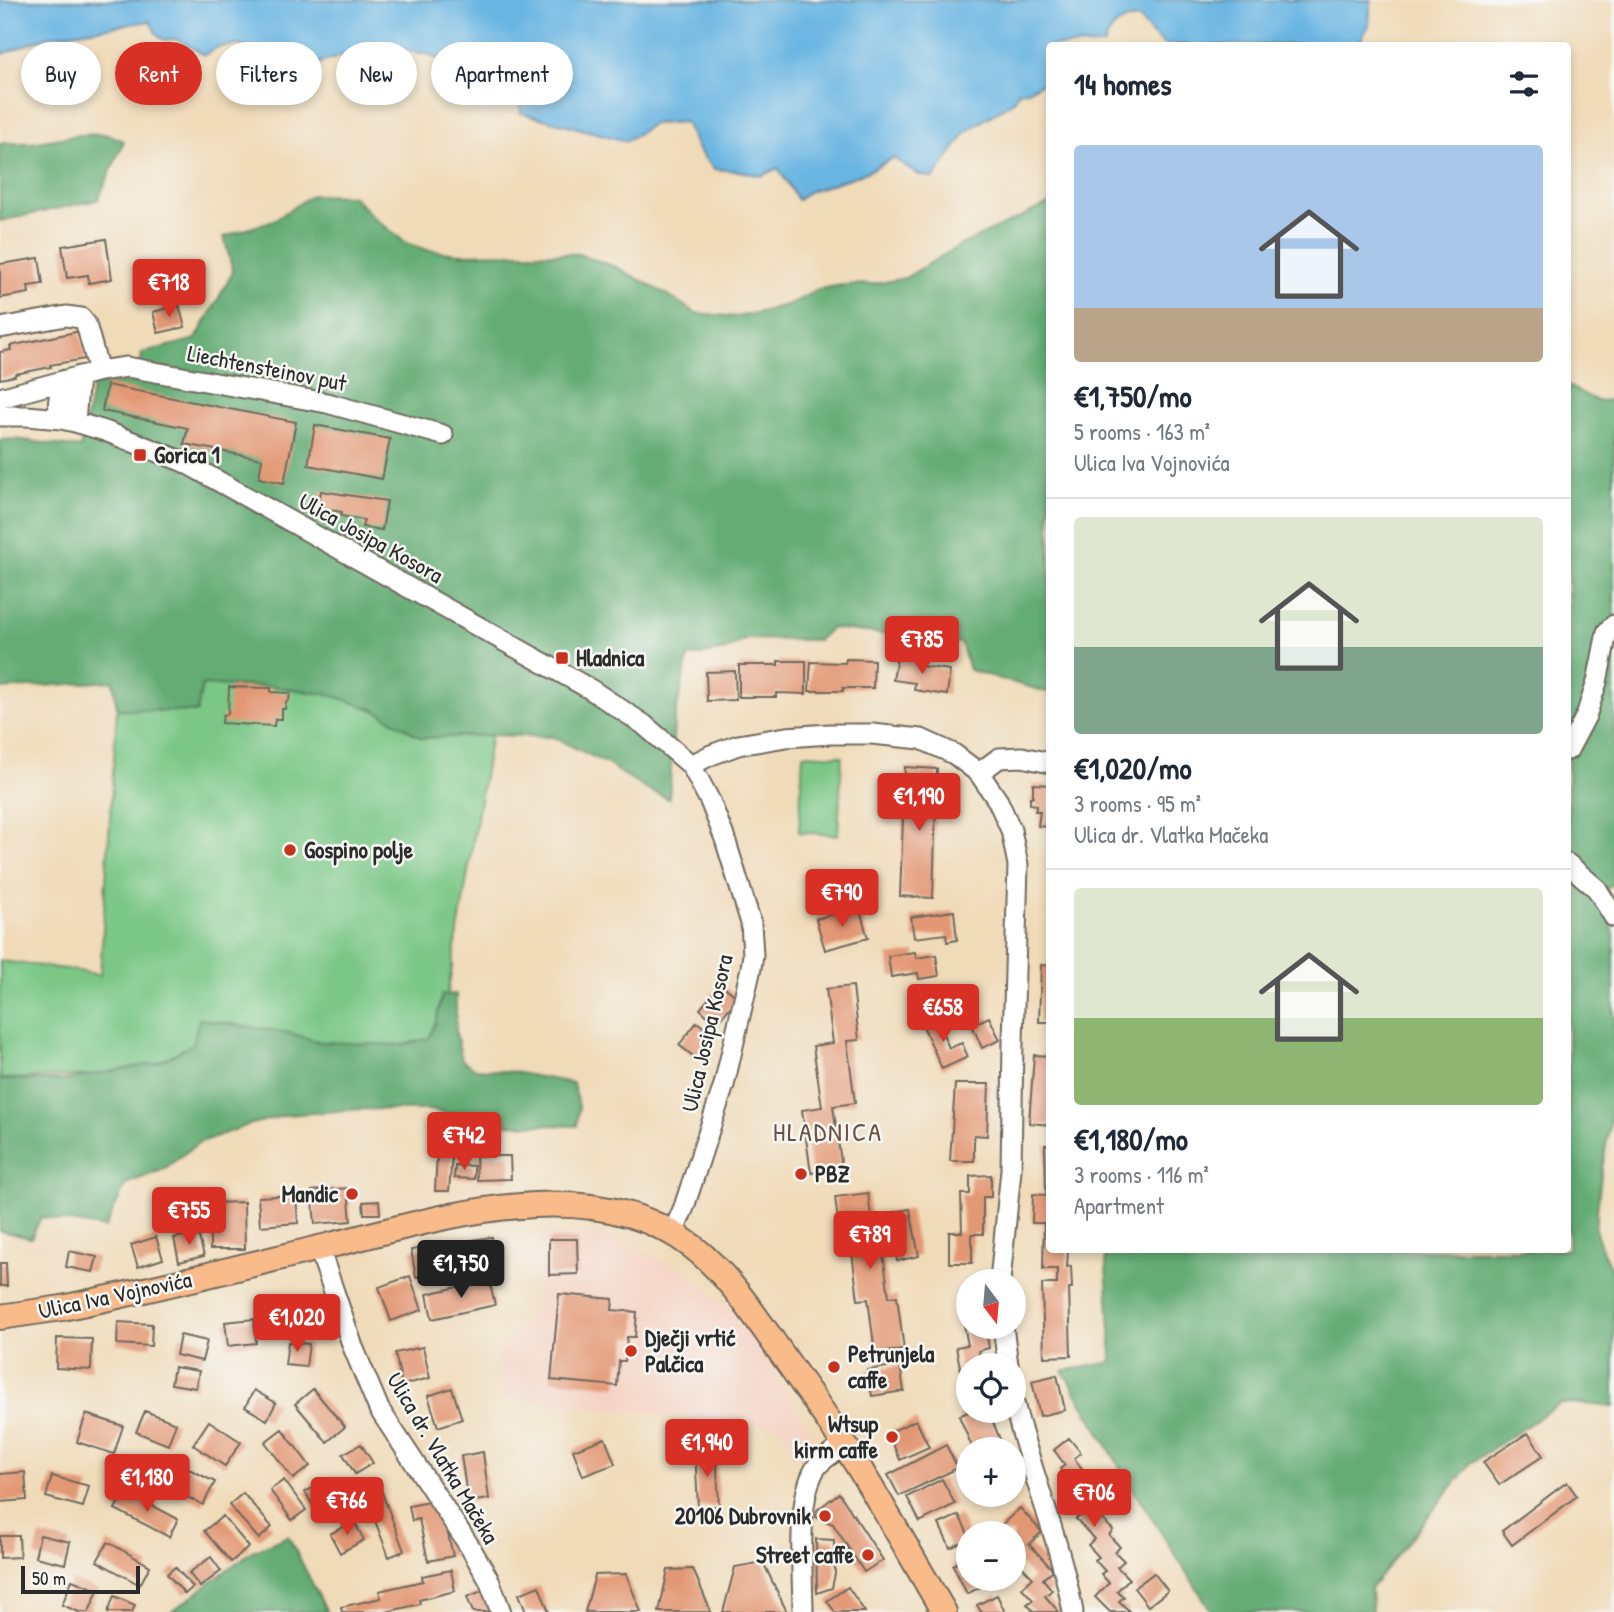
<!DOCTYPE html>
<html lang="en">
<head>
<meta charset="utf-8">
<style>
  :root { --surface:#fff; --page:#f6f6f7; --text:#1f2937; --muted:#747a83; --line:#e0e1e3; --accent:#d93025 }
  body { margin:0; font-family:"Patrick Hand",sans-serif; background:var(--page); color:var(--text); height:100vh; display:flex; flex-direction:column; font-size:26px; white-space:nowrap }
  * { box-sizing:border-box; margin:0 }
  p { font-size:23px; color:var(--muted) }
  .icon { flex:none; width:38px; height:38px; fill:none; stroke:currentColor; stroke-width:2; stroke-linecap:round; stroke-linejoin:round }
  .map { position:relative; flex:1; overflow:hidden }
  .panel { position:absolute; left:1046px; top:42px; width:525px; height:1211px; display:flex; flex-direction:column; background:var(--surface); border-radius:7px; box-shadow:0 4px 10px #0003 }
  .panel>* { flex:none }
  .banner { position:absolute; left:21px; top:42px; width:665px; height:63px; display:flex; gap:14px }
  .needle { width:46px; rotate:164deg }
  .fabs { position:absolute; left:956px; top:1269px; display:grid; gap:14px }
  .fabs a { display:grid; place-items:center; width:70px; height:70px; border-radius:50%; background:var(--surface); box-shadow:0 4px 10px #0003; font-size:35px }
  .scale { position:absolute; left:21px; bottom:18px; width:119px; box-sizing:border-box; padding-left:7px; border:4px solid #2b2b2b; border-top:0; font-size:19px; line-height:24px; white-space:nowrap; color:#2b2b2b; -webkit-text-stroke:5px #f6f6f2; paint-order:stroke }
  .price { position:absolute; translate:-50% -60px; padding:0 16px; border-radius:7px; background:var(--accent); color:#fff; font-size:23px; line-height:46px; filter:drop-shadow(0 2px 4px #0008) }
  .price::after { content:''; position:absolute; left:50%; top:42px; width:21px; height:16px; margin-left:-10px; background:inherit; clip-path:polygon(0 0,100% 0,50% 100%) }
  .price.current { background:#222; color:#fff }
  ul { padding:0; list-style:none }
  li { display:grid; align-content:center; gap:14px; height:371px; padding:0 28px }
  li+li { border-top:2px solid var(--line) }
  li span { display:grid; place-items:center; height:217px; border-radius:7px; color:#555 }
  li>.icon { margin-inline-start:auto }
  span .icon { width:126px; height:126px; fill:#fffc; stroke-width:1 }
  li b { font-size:30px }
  h2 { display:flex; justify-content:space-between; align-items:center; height:84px; padding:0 28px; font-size:30px }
  .pill { padding:0 24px; border-radius:32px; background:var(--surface); box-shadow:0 4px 10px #0003; font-size:24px; line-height:63px }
  .pill.current { background:var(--accent); color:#fff }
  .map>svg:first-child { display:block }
  .built { fill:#f5d2c2 }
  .green { fill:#7ac786; stroke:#527958; stroke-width:2 }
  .forest { fill:#63ac73; stroke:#476c4f; stroke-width:2 }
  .water { fill:#69b5e2; stroke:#4a7086; stroke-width:2 }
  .building { fill:#e39875 }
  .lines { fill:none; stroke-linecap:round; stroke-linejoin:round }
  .minor-casing { stroke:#70695d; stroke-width:23 }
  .major-casing { stroke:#70695d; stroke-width:28 }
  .minor { stroke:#fff; stroke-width:19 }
  .major { stroke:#fabb8b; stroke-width:24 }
  .poi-dot { fill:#c8321e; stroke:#f6f6f2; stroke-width:2.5 }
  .labels { text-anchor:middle; stroke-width:5; stroke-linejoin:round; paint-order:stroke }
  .street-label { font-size:23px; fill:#2b2b2b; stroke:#f6f6f2 }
  .poi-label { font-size:23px; font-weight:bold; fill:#2b2b2b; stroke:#f6f6f2; text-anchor:start }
  .quarter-label { font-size:26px; letter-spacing:2px; fill:#6b5145; stroke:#f6f6f2 }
</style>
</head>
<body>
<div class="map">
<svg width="1614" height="1612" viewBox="0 0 1614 1612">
  <rect width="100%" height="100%" fill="#f6f6f2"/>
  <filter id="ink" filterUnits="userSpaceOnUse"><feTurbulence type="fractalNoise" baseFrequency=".0143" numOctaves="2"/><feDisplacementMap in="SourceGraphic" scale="14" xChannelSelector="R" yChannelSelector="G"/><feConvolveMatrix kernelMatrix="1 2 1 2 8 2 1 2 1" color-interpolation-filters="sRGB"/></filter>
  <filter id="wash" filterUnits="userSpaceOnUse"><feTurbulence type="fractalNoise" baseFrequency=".00686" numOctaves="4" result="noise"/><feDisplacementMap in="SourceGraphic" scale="28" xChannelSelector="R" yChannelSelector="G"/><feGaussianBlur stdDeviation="1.57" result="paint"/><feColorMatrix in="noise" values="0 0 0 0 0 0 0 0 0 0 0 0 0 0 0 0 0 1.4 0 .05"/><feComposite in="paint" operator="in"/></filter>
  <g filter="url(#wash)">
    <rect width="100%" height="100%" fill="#f0dbb9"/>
    <path class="built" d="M542,1234H601L645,1252L689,1273L726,1306L759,1347L823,1452L807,1472L779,1427L500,1397L497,1354L535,1311Z"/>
    <path class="green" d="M202,685L272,686L331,695L375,710L422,738L491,735L436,1062L0,1079V961L66,969L100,975L117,709L196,712Z
      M803,754L842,756L838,835L799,832Z"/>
    <path class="forest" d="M107,134L124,141L98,200L0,221V143H31L79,135Z
      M312,195L353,196L374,218L406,243L427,250L459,254L521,253L578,254L616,267L661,291L696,313L737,317L760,312L793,303L818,289L843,285L874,284L905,278L959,246L1050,203V693L969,670L961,643L831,628L818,640L746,639L726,650L688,657L674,722L669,799L646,789L606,763L553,737L491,735L422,738L375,710L331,695L272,686L202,685L197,712L117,709L113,681L0,689V440L15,439L80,448L93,385L138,381L142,353L196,339L233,272L224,237L274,220Z
      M1568,386L1597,401L1614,400V884L1603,890L1614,935V1098L1601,1176L1595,1229L1603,1252L1614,1276V1406L1561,1403L1471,1463L1371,1588L1372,1612H1212L1131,1486L1063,1371L1112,1362L1105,1250H1568Z
      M456,994V1033L462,1060L476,1069L513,1072L573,1083L579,1106L577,1126L504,1124L429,1110L362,1109L286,1115L248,1125L198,1143L164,1169L126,1184L105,1228L41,1217L31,1238L0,1231V1080H65L157,1063L193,1044L199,1019L289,1033L321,1042L403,1045L429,1038L436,1021L442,995Z
      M288,1536L327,1612H171L252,1551Z"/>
    <path class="water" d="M0,0H1371L1369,25L1358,45H1165L1152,34L1139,18C1119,19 1110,27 1104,45L1050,46V79L1029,90L1018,92L1015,100L967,131L934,178L919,175L893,158L867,172L808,192L798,200L778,168L761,176L739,171L714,169L698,150L685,122L653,124L626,141L521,113L519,97L430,55L376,44L312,66L283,60L259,50L238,45L218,47L204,55L177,39L164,40L156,33L150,21L46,37L0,55Z"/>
    <g id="blocks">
      <path class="building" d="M106,239L112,279L89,283L88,275L67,278L62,246Z
        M39,258L43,284L28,286L29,293L0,298V264Z
        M179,305L185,327L158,333L153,312Z
        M80,331L85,359L50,365L51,367L15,374V376L0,379V352L11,350L10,346Z
        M107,385L296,422L284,483L259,478L262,459L184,444L188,428L102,411Z
        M315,425L390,439L382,479L308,465Z
        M321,491L387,501L382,530L362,527L364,520L341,516L342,512L318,508Z
        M897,657L922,661L921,666L950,670L947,695L914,690L915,683L893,680Z
        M846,659L874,660L873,688H843V691H809L811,662L845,663Z
        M778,661H806V694L776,693V697H739V665H778Z
        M735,671L736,700L707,701L706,672Z
        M229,687L271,688V692L290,693L289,700L286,702L285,709H282V719H275L274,726L222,723L223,715L228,714Z
        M905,767L937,769L933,898L900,896Z
        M1033,784L1050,785V827L1038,826L1040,811H1035L1037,805L1030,804V797H1033Z
        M859,907L868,938L825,950L816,919Z
        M954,911L957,940L947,942L946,934L914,938L911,917Z
        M915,952L916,958L936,955L939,976L919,979L918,973L891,977L888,956Z
        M1041,965L1050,966V1022H1039Z
        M721,984L738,998L716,1024L700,1009Z
        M853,986L859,1040L847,1041L855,1103L833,1106L842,1168L811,1173L802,1110L822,1107L813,1046L833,1043L826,989Z
        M935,1015L949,1048L962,1043L968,1057L942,1069L921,1021Z
        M989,1017L1000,1040L982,1048L972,1025Z
        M697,1022L715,1036L697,1059L679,1045Z
        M1034,1055L1050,1056V1125L1029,1123Z
        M955,1084H989L987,1136L974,1135V1161H950Z
        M1045,1145H1050V1250H1068L1067,1267L1071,1266L1072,1288H1069L1071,1356L1044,1357L1042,1284H1057V1269H1043L1044,1223H1032L1033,1194L1046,1195Z
        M437,1154L452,1155L449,1191H435Z
        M476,1156H510L511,1179L477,1180Z
        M455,1165L474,1166V1179L454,1178Z
        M991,1175V1197H983V1234H972V1263H949V1232H962L961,1194H970V1176Z
        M348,1188L351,1221L315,1224L312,1191Z
        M868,1193L875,1247L882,1246L889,1297L897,1296L904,1350L875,1353L868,1299L858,1300L851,1245L841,1246L835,1197Z
        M296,1195L298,1223L260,1226L258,1197Z
        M379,1201L380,1214H364L363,1202Z
        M244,1202L245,1249H210V1203Z
        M910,1209L919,1256L897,1261L888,1213Z
        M198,1233L204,1256L179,1262L174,1238Z
        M156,1237L163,1259L138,1267L131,1245Z
        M492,1237L496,1263L416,1277L411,1250Z
        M549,1239H577L578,1274L549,1275Z
        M69,1251L97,1257L93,1272L66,1267Z
        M0,1263H6L7,1286H0Z
        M410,1276L422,1310L391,1321L379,1287Z
        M489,1280L495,1305L432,1319L427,1294Z
        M559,1294L613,1299L612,1310L637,1312L635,1337H627L625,1361H619L617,1386L551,1380Z
        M288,1299L319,1310L309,1336L279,1325Z
        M968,1308V1326H985L989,1348L978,1351L981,1365H968V1376L962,1377L956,1347L968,1345L961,1310Z
        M254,1319L256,1343L228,1346L225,1322Z
        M118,1322L152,1324L151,1346L117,1344Z
        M180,1335L207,1341L202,1361L176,1355Z
        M57,1338L92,1339L91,1370L56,1368Z
        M288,1342L309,1344L306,1367L285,1365Z
        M423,1347L430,1378L402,1385L395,1353Z
        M900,1365L904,1391L872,1396L867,1370Z
        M174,1367L199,1371L196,1388L171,1384Z
        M1057,1375L1065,1410L1040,1416L1032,1381Z
        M452,1388L462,1419L438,1427L428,1396Z
        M313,1389L345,1427L327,1442L295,1404Z
        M254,1390L276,1403L267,1420L245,1407Z
        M972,1410H988L1004,1449H973L959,1416Z
        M145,1411L176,1423L168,1445L136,1432Z
        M86,1414L123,1426L114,1454L77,1442Z
        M916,1420L929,1447L900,1460L888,1433Z
        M209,1421L241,1442L225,1466L193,1445Z
        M282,1429L310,1466L293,1479L265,1442Z
        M1528,1433L1543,1456L1499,1485L1483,1462Z
        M605,1438L615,1464L583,1476L573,1450Z
        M1069,1438L1081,1453L1074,1458L1084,1471L1079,1474L1099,1500L1091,1507L1113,1530L1109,1535L1120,1547L1115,1552L1124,1561L1117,1567L1129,1579L1117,1591L1124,1597L1119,1601L1130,1612H1110L1095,1597L1109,1583L1101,1574L1105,1571L1095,1560L1099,1557L1088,1545L1094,1539L1076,1519L1084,1513L1063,1486L1069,1481L1060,1469L1065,1465L1054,1450Z
        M361,1444L373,1463L355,1474L343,1454Z
        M946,1445L958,1468L899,1496L888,1475Z
        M716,1450L719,1506L698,1507L695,1452Z
        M483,1452L489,1499L468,1502L461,1456Z
        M177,1463L215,1482L203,1505L165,1486Z
        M25,1472L27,1500L0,1502V1474Z
        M52,1476L89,1486L83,1507L46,1497Z
        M942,1479L955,1504L920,1522L907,1497Z
        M284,1480L306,1510L292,1520L270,1490Z
        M1567,1482L1577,1496L1512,1545L1502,1531Z
        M321,1483L331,1500L315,1509L305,1492Z
        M381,1490L404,1551L389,1557L365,1495Z
        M125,1491L178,1519L169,1537L115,1509Z
        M243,1493L272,1527L259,1539L229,1505Z
        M839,1493L883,1560L864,1572L833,1524L816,1517L817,1510Z
        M434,1501L438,1517L444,1516L453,1556L428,1561L419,1519L412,1521L409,1506Z
        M1020,1508L1042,1532L1029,1544L1053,1570L1043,1579L1052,1590L1045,1596L1059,1612H1034L1027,1604L1033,1600L1022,1588L1033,1578L1013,1557V1552L1018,1548L1013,1543V1533H1004L999,1527Z
        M959,1515L968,1534V1540L950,1548L939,1524Z
        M223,1516L249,1547L231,1562L204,1531Z
        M354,1521L364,1540L340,1553L330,1534Z
        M40,1535L70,1542L65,1564L35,1557Z
        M0,1536H19L20,1557L0,1558Z
        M816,1539L834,1540L835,1574L832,1588L817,1593Z
        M108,1542L150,1566L140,1585L97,1561Z
        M211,1557L221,1571L200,1587L189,1573Z
        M968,1557V1578H985L988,1583L967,1594L953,1565Z
        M763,1562L787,1612H723L735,1567Z
        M175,1567L193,1587L185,1594L167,1574Z
        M693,1569L711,1612H659L668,1570Z
        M451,1570L455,1591L419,1600L420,1604L386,1612H342L341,1607L381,1598L379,1591L423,1581L422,1576Z
        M1154,1573L1168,1591L1148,1606L1134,1588Z
        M626,1574L641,1612H585L595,1575Z
        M72,1580L98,1590L89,1612H79L62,1605Z
        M539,1586L549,1612H526L519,1594Z
        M848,1587L865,1612H835L827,1601Z
        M484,1590L492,1612H473L467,1597Z
        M997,1595L1005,1612H981L977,1605Z
        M114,1596L135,1605L132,1612H108Z"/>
    </g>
  </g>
  <g filter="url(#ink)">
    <use href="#blocks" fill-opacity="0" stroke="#70695d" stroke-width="2"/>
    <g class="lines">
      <defs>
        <path id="minor" d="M0,328L66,316L81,318L86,324L99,371
          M0,398L99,371L127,367L327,403L443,435
          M0,416H27L61,419L75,422L105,431L184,462L590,689L643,724L691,765L710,801L725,839L751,923L753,955L751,968L724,1085L684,1207L673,1233
          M61,419C56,404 59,394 65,380
          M75,422L79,376
          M1568,750L1586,716L1597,682L1607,632L1614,625
          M691,765L711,755L738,745L786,737L830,734H872L921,739L954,754L979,773L998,801L1011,830L1018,865L1013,1042L1011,1170L1000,1281
          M979,773L999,758L1022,757L1050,763
          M1568,864L1597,889L1614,917
          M319,1248L353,1347L379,1409L470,1547L489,1580L501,1612
          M1003,1326L1008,1365
          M1013,1399C1030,1471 1060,1539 1073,1612
          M803,1612C803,1574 795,1494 818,1465C825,1457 836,1451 845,1445"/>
        <path id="major" d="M0,1317L62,1308L109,1298C183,1282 257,1263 331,1245C441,1218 592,1168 693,1247C730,1276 757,1319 784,1357C804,1386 825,1414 844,1444C879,1498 911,1556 944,1612"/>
      </defs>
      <use href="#minor" class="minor-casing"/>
      <use href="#major" class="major-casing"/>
      <use href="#minor" class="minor"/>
      <use href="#major" class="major"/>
    </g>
  </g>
  <g class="poi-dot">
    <rect x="133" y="448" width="14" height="14" rx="3.5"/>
    <rect x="555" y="651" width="14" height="14" rx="3.5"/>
    <circle cx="290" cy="850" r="7"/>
    <circle cx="801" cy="1174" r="7"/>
    <circle cx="352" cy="1194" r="7"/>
    <circle cx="631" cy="1351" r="7"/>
    <circle cx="834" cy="1367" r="7"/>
    <circle cx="892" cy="1437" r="7"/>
    <circle cx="825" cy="1516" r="7"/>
    <circle cx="868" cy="1555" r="7"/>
  </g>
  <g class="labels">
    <g class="street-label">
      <text transform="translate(267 368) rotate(11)" y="8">Liechtensteinov put</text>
      <text transform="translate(371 538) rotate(29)" y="8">Ulica Josipa Kosora</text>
      <text transform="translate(707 1033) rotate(-77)" y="8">Ulica Josipa Kosora</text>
      <text transform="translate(115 1295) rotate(-12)" y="8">Ulica Iva Vojnovića</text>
      <text transform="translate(443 1458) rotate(59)" y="8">Ulica dr. Vlatka Mačeka</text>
    </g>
    <g class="poi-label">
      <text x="154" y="463">Gorica 1</text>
      <text x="576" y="666">Hladnica</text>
      <text x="304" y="858">Gospino polje</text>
      <text x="815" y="1182">PBZ</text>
      <text x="338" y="1202" text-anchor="end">Mandic</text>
      <text x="645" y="1346">Dječji vrtić<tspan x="645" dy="26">Palčica</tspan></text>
      <text x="848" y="1362">Petrunjela<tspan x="848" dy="26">caffe</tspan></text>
      <text x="878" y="1432" text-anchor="end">Wtsup<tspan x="878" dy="26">kirm caffe</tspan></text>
      <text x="811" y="1524" text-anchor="end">20106 Dubrovnik</text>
      <text x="854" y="1563" text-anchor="end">Street caffe</text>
    </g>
    <g class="quarter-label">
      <text x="828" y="1141">HLADNICA</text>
    </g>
  </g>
</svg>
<div class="fabs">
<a><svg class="needle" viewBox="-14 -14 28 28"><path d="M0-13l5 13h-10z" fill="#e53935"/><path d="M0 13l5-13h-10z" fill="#747a83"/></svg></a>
<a><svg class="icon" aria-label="locate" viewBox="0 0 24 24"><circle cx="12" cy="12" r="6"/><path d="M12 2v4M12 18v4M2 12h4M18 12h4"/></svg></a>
<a>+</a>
<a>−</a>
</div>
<div class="scale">50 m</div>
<b class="price" style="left:169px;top:319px">€718</b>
<b class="price" style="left:922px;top:676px">€785</b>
<b class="price" style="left:919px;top:833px">€1,190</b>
<b class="price" style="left:842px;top:929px">€790</b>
<b class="price" style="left:943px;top:1044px">€658</b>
<b class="price" style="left:464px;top:1172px">€742</b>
<b class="price" style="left:189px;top:1247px">€755</b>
<b class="price" style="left:870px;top:1271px">€789</b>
<b class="price current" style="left:461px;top:1300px">€1,750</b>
<b class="price" style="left:297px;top:1354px">€1,020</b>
<b class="price" style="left:707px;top:1479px">€1,940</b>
<b class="price" style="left:147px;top:1514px">€1,180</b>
<b class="price" style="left:1094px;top:1529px">€706</b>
<b class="price" style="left:347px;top:1537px">€766</b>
<div class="banner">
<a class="pill">Buy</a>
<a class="pill current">Rent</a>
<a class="pill">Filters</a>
<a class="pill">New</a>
<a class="pill">Apartment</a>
</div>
<section class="panel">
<h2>14 homes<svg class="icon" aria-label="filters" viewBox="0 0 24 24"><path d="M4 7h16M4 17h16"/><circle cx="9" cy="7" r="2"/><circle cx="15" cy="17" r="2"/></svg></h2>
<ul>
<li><span style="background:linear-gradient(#a9c7e8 75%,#b9a48a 0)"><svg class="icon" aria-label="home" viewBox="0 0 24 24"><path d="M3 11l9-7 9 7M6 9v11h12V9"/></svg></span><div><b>€1,750/mo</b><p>5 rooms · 163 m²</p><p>Ulica Iva Vojnovića</p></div></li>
<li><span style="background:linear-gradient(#dfe7d0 60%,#7fa58c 0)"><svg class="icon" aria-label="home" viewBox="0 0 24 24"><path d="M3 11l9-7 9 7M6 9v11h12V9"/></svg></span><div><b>€1,020/mo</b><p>3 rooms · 95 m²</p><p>Ulica dr. Vlatka Mačeka</p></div></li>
<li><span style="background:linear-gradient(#dfe7d0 60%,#8fb573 0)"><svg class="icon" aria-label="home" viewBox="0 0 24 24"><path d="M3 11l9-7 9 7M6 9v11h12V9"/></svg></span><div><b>€1,180/mo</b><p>3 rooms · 116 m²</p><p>Apartment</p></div></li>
</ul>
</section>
</div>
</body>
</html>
